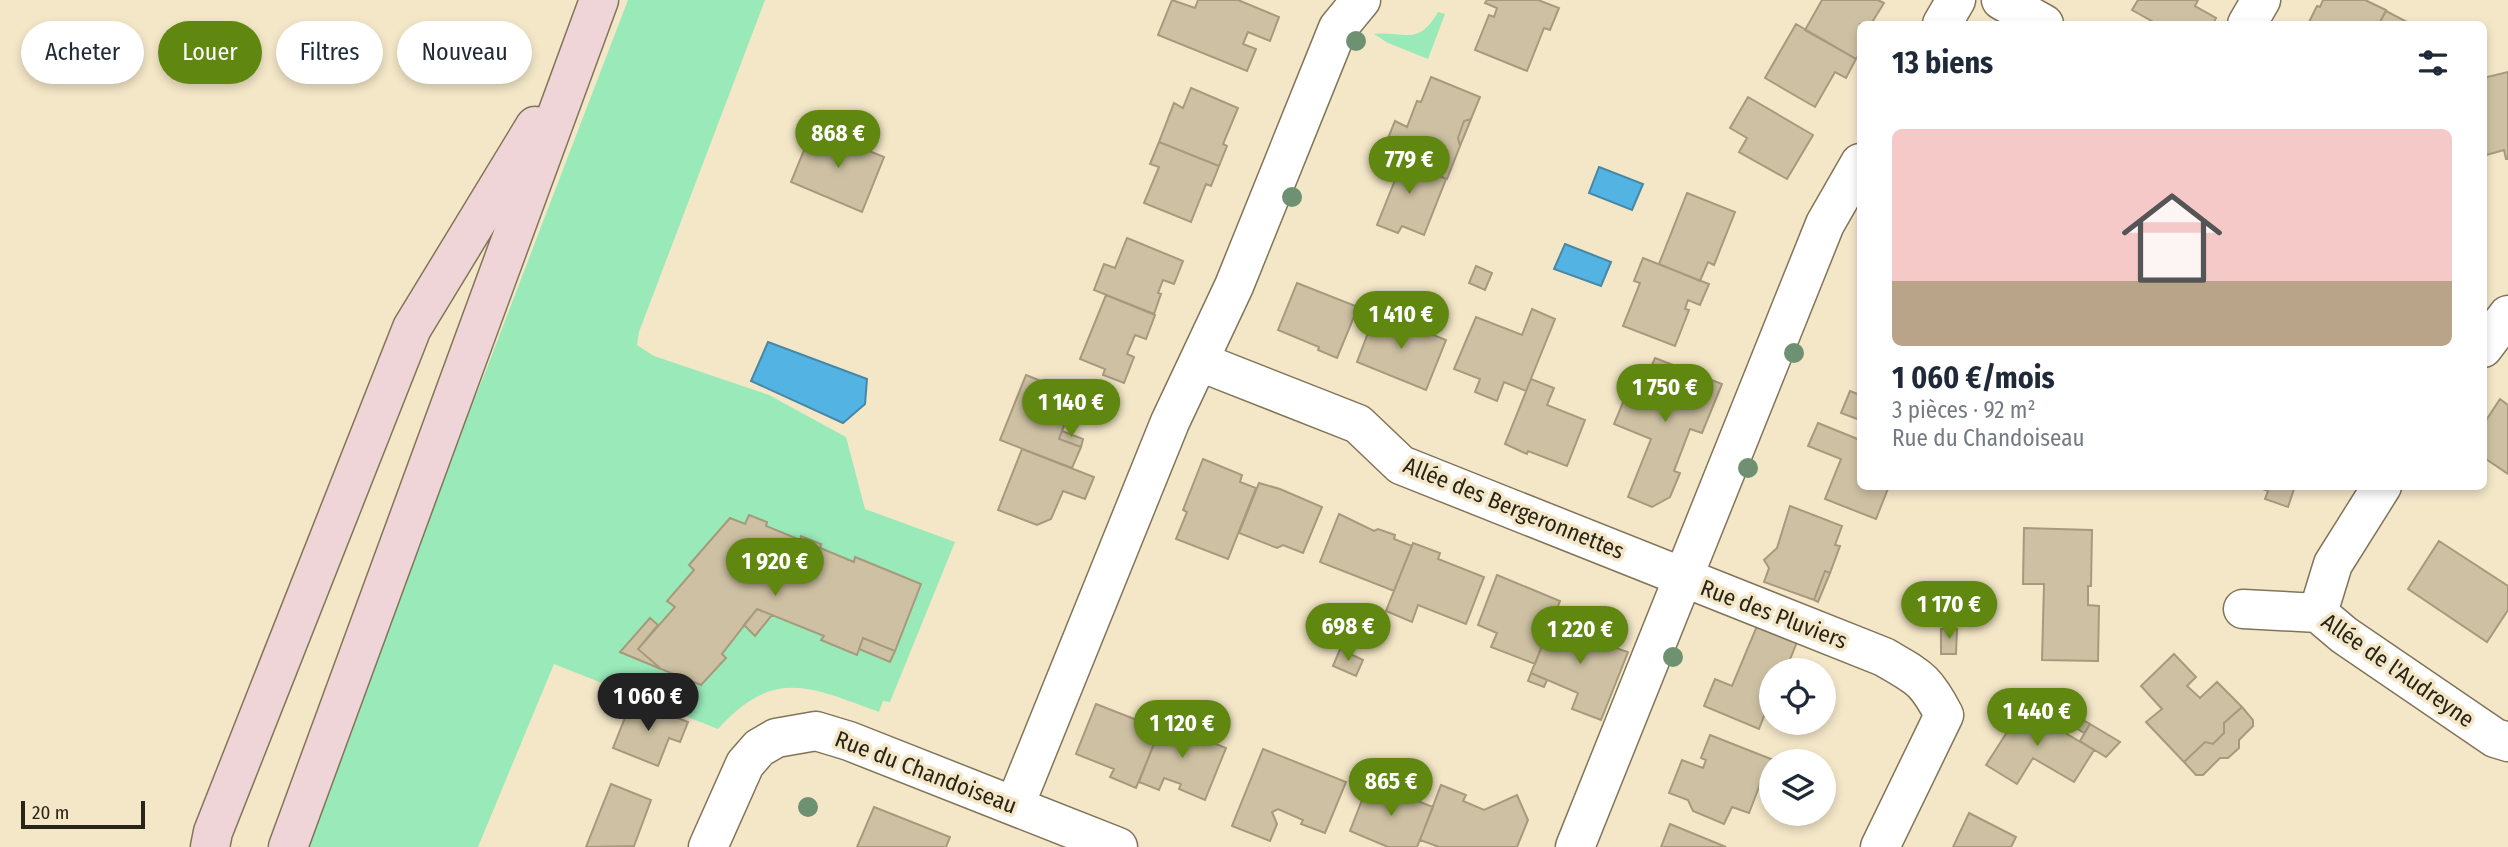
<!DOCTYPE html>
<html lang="fr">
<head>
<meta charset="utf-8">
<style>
  :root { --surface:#fff; --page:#f2f2f3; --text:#1f2937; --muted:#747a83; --accent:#60870f }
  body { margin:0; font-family:"Fira Sans Condensed",sans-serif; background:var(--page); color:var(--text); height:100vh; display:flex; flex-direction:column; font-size:26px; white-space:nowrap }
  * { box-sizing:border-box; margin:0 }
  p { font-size:23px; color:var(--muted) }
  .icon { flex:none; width:38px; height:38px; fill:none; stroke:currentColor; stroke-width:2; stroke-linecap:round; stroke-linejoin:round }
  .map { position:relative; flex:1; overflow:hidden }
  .panel { position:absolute; left:1857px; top:21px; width:630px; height:469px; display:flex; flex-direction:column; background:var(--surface); border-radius:10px; box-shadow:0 4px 10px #0003 }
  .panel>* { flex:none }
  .hud { position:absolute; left:21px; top:21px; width:665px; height:63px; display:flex; gap:14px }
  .controls { position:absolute; left:1759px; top:658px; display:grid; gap:14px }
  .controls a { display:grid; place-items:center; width:77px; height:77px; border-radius:50%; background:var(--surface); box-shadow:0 4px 10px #0003; font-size:35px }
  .scale { position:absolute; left:21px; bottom:18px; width:124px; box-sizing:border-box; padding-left:7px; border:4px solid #292418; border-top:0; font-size:19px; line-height:24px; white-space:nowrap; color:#292418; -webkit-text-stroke:5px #f4e7c8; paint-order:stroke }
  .price { position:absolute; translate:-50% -60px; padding:0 16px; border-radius:24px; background:var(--accent); color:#fff; font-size:23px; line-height:46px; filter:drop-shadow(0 2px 4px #0008) }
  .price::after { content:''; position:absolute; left:50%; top:42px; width:21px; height:16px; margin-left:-10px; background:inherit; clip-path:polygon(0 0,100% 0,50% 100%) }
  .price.selected { background:#222; color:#fff }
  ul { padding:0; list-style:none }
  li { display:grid; align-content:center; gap:14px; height:371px; padding:0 35px }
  li span { display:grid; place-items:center; height:217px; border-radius:10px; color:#555 }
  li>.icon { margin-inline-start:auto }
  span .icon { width:126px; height:126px; fill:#fffc; stroke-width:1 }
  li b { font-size:30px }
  h2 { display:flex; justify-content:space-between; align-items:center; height:84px; padding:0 35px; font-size:30px }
  .chip { padding:0 24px; border-radius:32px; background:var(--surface); box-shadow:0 4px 10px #0003; font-size:24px; line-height:63px }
  .chip.selected { background:var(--accent); color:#fff }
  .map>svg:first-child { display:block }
  .green { fill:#9ae9b9 }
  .water { fill:#53b3e3; stroke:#4688a6; stroke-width:2 }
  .building { fill:#cec1a3; stroke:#a69a7d; stroke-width:2 }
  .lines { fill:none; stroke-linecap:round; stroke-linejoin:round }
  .minor-casing { stroke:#817559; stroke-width:41 }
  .secondary-casing { stroke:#817559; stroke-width:41 }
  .minor { stroke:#fff; stroke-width:38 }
  .secondary { stroke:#efd5d7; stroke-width:38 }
  .tree { fill:#6e9171 }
  .labels { text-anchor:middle; stroke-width:7; stroke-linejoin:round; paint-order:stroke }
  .street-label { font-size:23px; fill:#292418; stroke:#f4e7c8 }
</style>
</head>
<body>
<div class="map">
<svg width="2508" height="847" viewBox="0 0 2508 847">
  <rect width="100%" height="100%" fill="#f4e7c8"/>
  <path class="green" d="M628,0H765L639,332L637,345L654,356L769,395L846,437L865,509L955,542L890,702L883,701L879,712C810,687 774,667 718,729L554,664L478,847H303L446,466L485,373Z
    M1438,12L1445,14L1428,59L1388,43L1374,34C1404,31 1418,47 1438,12Z"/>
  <path class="water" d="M1599,167L1643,184L1632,210L1589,193Z
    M1565,244L1611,262L1601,286L1554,269Z
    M768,342L867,379L865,404L843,423L751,381Z"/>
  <path class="building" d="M1172,0L1195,8L1198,0H1238L1279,17L1270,41L1248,32L1243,44L1256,49L1247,71L1158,35Z
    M1487,0H1538L1559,8L1550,30L1544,28L1527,71L1475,50L1489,15L1494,17L1497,8L1485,3Z
    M1822,0H1878L1884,3L1871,24H1860V53L1856,59L1805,30Z
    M2138,0H2198L2195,6L2216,18L2213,24H2157L2132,10Z
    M2323,0H2365L2386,10L2379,24H2308L2317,6L2320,7Z
    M2386,11L2409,23L2408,24H2379Z
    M1796,24L1856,59L1846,78L1835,72L1815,107L1765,78Z
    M2508,72V159H2506L2504,150L2483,156V78Z
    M1431,77L1480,97L1471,119L1464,121L1458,138L1460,146L1447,179L1382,153L1395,121L1407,127L1417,101L1421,102Z
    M1191,88L1238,108L1223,144L1227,146L1219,166L1159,142L1174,103L1183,108Z
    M1748,97L1813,135L1787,179L1739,152L1747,138L1730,128Z
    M1471,119L1460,146L1458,138L1464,121Z
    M813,128L884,157L862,212L791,182Z
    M1159,142L1219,166L1211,186L1206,184L1191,222L1144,203L1159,167L1150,164Z
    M1382,153L1446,179L1424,235L1402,226L1398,233L1377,225L1395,180L1375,172Z
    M1687,193L1735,212L1714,265L1708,262L1700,281L1659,264Z
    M1127,238L1183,261L1174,284L1163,280L1158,293L1161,294L1154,314L1094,290L1104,264L1115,268Z
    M1643,258L1709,284L1700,305L1688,300L1685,309L1689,310L1675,346L1623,326L1640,283L1634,281Z
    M1476,266L1492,273L1485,290L1469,283Z
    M1297,283L1358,307L1337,358L1318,350L1319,347L1278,330Z
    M1106,295L1155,315L1146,339L1135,335L1127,354L1134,357L1124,383L1103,375L1105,369L1080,359Z
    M1532,309L1555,319L1526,391L1504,382L1497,401L1475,392L1480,379L1454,369L1476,317L1522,335Z
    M1376,312L1446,340L1426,390L1357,362Z
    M1655,358L1722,384L1702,433L1690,429L1674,471L1680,473L1670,497L1652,507L1628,497L1651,439L1614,424L1634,376L1645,381Z
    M1026,375L1076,395L1059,439L1081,447L1072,468L1000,440Z
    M1531,379L1554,388L1547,405L1585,420L1567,466L1528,451L1527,454L1505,444Z
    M1850,391L1860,395V420L1841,413Z
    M2500,399L2508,405V474L2483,457V425Z
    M1818,423L1860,440V486H1889L1876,519L1825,499L1841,459L1808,446Z
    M1062,431L1083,439L1081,447L1059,439Z
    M1022,449L1094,477L1085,499L1063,491L1051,519L1037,525L998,510Z
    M1203,459L1242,475L1240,482L1256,488L1228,559L1176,539L1187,512L1183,510Z
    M1259,483L1280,489L1322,507L1303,553L1283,545L1277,548L1239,533Z
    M2255,486H2295L2288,507L2265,499L2268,491Z
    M1790,506L1842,526L1835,545L1840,546L1830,573L1825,571L1814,600L1764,582L1769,568L1764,560L1777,548Z
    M1339,514L1374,531L1378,529L1395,535L1394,539L1412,546L1394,591L1320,562Z
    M749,515L767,522L766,526L800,540L801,536L821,544L820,548L854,562L855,557L921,584L895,651L863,638L857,655L821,640L824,636L757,609L722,654L726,658L701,685L661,669L638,649L675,607L667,601L694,570L689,565L730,518L745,524Z
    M2024,528L2092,530L2091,586H2088V605L2099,606L2098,661L2042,660L2044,584H2023Z
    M2439,541L2508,586V610L2487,642L2408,589Z
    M1413,543L1440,553L1438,559L1484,577L1466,624L1418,605L1412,622L1386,611Z
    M1825,571L1830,573L1818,602L1814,600Z
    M1497,575L1560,601L1535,664L1491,647L1497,633L1478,625Z
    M757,609L772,615L755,636L744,625Z
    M650,618L658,625L638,649L661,669L620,652Z
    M1553,618L1595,635L1592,640L1628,652L1601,720L1572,709L1578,693L1531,673Z
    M1757,626L1797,642L1789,662L1793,664L1790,670H1771V713L1766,711L1759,729L1704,706L1715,679L1732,686Z
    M1941,629H1957L1956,654H1941Z
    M863,638L895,651L890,662L859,649Z
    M1340,649L1363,660L1356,676L1333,666Z
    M2174,654L2196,677L2187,686L2200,698L2217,682L2242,707L2224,723V733L2213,744L2205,742L2184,762L2146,722L2162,709L2141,686Z
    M1531,673L1547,680L1544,687L1528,681Z
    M632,700L688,722L680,742L669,738L658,766L613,748Z
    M1096,704L1160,729L1136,788L1110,777L1114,769L1076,754Z
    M2016,704L2094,750L2074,782L2033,758L2017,784L1986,765L2009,729L2005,726Z
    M2242,707L2253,720V726L2239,740V748L2228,758H2220L2203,775H2196L2184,762L2205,742L2213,744L2224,733V723Z
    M2074,715L2090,724L2084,733L2068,723Z
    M1165,716L1187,725L1184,731L1226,748L1205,800L1179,789L1181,784L1164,778L1159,790L1139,782Z
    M2090,724L2120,742L2106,757L2080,741Z
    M1710,735L1776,761H1771V786L1761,782L1749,813L1732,807L1724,824L1693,811L1688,800L1669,793L1682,760L1703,768L1706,760L1701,758Z
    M1263,749L1346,782L1325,833L1301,824L1303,820L1278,809L1272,812L1277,824L1270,841L1232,826Z
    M1369,782L1433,807L1417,847H1388L1350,831Z
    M611,784L651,800L634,846L586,847Z
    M1441,785L1466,795L1463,801L1484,810L1517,795L1528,820L1517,847H1439L1420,840Z
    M874,807L950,837L946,847H857Z
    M1969,813L2016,837L2011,847H1953Z
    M1670,824L1726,847H1661Z"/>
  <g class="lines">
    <defs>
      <path id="minor" d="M2001,0L2044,24
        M1942,24L1956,0
        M2247,24L2261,0
        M2483,348L2508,315
        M1201,359L1213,367L1358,424L1401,465L1884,657C1918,677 1925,678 1944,715L1880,847
        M2243,609L2318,613L2344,635L2495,738L2508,742
        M2318,613L2333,564L2382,486
        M1015,805L1170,422L1234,286L1338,28L1361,0
        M708,847L745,764L759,748L776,738L816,731L849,741L1118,847
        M1575,847L1825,224L1860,163"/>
      <path id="secondary" d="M210,847L213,832L412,328L535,126
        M288,847L599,0"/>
    </defs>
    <use href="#minor" class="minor-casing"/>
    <use href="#secondary" class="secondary-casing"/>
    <use href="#minor" class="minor"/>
    <use href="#secondary" class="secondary"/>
  </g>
  <g class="tree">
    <circle cx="1356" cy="41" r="10"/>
    <circle cx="1292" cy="197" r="10"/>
    <circle cx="1794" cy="353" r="10"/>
    <circle cx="1748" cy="468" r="10"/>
    <circle cx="1673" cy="657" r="10"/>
    <circle cx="808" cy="807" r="10"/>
  </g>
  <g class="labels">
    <g class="street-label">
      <text transform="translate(1514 508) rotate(22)" y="8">Allée des Bergeronnettes</text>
      <text transform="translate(1774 614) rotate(21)" y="8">Rue des Pluviers</text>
      <text transform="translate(2398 670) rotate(35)" y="8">Allée de l'Audreyne</text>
      <text transform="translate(926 772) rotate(21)" y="8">Rue du Chandoiseau</text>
    </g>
  </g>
</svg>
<div class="controls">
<a><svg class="icon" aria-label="locate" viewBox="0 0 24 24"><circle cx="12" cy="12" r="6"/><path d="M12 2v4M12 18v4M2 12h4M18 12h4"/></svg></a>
<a><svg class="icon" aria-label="layers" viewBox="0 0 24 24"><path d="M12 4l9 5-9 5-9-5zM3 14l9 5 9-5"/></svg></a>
</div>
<div class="scale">20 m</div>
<b class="price" style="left:838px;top:170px">868 €</b>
<b class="price" style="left:1409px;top:196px">779 €</b>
<b class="price" style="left:1401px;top:351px">1 410 €</b>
<b class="price" style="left:1665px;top:424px">1 750 €</b>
<b class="price" style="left:1071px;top:439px">1 140 €</b>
<b class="price" style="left:775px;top:598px">1 920 €</b>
<b class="price" style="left:1949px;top:641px">1 170 €</b>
<b class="price" style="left:1348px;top:663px">698 €</b>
<b class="price" style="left:1580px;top:666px">1 220 €</b>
<b class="price selected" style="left:648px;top:733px">1 060 €</b>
<b class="price" style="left:2037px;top:748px">1 440 €</b>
<b class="price" style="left:1182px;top:760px">1 120 €</b>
<b class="price" style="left:1391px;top:818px">865 €</b>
<div class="hud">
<a class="chip">Acheter</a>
<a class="chip selected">Louer</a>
<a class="chip">Filtres</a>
<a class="chip">Nouveau</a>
</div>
<section class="panel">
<h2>13 biens<svg class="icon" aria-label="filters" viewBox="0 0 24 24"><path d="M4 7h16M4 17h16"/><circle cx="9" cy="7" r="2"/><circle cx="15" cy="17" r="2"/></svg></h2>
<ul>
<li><span style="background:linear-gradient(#f6c9c9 70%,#b9a48a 0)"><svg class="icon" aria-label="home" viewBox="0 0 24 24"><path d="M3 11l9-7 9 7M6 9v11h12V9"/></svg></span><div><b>1 060 €/mois</b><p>3 pièces · 92 m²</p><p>Rue du Chandoiseau</p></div></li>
</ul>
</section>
</div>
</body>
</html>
